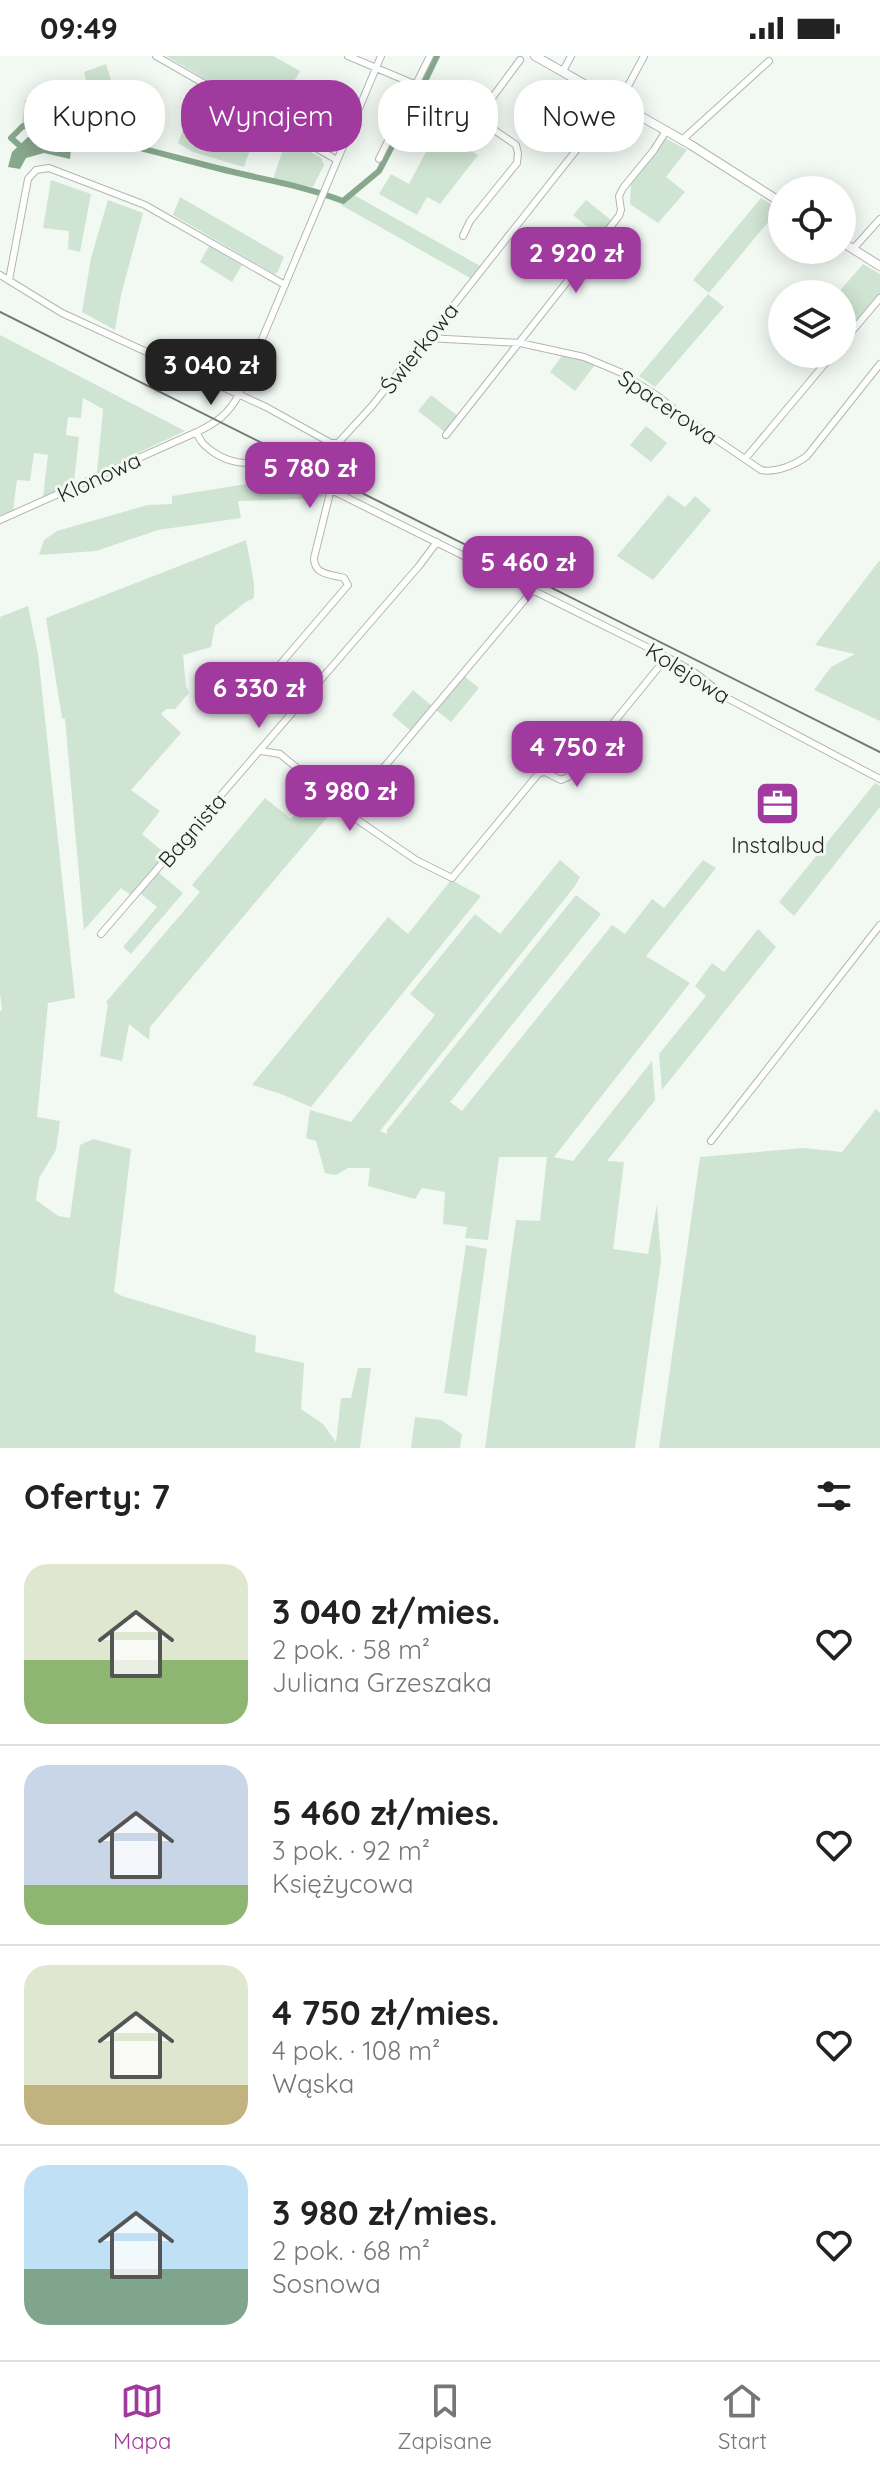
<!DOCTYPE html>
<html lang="pl">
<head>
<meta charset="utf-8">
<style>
  :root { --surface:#fff; --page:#f6f6f6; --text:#222; --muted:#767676; --line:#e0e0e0; --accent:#a13a9e }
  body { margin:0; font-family:Quicksand,sans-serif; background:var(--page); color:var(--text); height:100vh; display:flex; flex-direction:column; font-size:30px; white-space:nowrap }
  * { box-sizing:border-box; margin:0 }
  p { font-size:26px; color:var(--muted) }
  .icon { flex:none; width:44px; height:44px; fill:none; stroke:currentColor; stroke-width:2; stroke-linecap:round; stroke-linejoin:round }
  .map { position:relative; height:1392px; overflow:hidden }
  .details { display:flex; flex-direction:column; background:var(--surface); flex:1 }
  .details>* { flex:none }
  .top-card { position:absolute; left:24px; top:24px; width:832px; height:72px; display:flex; gap:16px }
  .controls { position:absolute; left:768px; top:120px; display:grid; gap:16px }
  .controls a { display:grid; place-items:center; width:88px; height:88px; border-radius:50%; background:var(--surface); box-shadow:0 4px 20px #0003; font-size:40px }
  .price { position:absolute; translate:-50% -68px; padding:0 18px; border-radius:16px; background:var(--accent); color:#fff; font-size:26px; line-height:52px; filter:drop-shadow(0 2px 4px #0008) }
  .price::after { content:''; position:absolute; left:50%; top:48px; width:24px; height:18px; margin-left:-12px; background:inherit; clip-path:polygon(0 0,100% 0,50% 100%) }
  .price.selected { background:#222; color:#fff }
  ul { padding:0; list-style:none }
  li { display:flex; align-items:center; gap:24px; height:200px; padding:0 24px }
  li+li { border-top:2px solid var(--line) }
  li span { display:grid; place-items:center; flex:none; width:224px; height:160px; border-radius:24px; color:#555 }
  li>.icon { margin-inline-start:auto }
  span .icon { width:96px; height:96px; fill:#fffc; stroke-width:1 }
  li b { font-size:34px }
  h2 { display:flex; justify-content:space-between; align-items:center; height:96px; padding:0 24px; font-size:34px }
  .pill { padding:0 28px; border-radius:32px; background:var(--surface); box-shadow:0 4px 20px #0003; font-size:28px; line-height:72px }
  .pill.selected { background:var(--accent); color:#fff }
  .status { display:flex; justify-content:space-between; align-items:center; height:56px; padding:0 40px; background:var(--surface); direction:ltr }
  .status svg { height:22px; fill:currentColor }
  .tabs { display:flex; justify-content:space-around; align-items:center; height:112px; border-top:2px solid var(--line); background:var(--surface); font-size:22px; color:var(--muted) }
  .tabs a { display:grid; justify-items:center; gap:4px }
  .tabs .selected { color:var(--accent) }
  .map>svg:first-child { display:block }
  .green { fill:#cfe4d2 }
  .water { fill:#88a88d }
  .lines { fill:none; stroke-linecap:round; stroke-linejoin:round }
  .canal { stroke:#88a88d; stroke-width:6 }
  .street-casing { stroke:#b1b7b1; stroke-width:8 }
  .secondary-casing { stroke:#b1b7b1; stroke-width:10 }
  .street { stroke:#fff; stroke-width:6 }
  .secondary { stroke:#fff; stroke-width:8 }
  .rail { stroke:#727672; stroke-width:2 }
  .labels { text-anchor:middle; stroke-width:6; stroke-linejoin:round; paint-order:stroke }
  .street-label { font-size:22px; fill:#242724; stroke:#f2f9f3 }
  .poi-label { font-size:22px; fill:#242724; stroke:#f2f9f3 }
</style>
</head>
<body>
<div class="status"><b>09:49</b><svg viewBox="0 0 49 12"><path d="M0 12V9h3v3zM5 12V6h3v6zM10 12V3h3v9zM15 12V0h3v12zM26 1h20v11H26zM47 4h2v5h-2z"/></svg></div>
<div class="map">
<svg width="880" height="1392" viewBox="0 0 880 1392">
  <rect width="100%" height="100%" fill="#f2f9f3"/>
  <path class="green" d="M166,0H273L300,15L273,63Z
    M106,8L121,57L129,60L123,86L85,76L86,69L60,62L59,71L22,67L25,44L55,38L93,49L84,16Z
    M199,31L260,66L244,111L193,96L178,87Z
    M437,75L478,99L440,148L427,141L417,159L379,138L391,118L409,128Z
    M287,82L321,102L324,109L313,131L273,123Z
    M667,83L687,94L666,121L685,136L658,167L630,148L631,125L663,84Z
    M51,124L91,138L80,196L68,193L69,175L43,172Z
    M354,139L482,211L472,223L341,149Z
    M180,141L284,201L277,217L274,218L173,159Z
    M761,142L779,153L709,237L693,224Z
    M108,144L143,157L121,239L115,274L82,256L91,202Z
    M586,144L611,164L599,180L573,159Z
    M209,190L242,209L232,226L200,206Z
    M863,208L880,218V238L842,281V238H837Z
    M708,238L724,251L655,331L639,320Z
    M0,279L185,375L97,416L103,353L83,342L81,362L68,361L66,379L79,381L74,426L43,441L48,399L34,397L30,425L17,424L13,454L0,459Z
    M564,297L595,309L575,335L550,316Z
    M431,339L458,360L445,376L418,355Z
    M646,370L667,387L651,406L630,389Z
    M285,422L325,440L306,443L238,445L241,462L158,474L96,495L39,499L44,484L57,475L148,449L172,448V440Z
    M668,439L685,451L695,440L711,454L653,524L617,500Z
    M246,484L254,527V542L246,546L215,570L211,591L183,599L186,630L189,637L175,653H166L161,658L181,677L131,734L160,755L142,778L167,799L132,840L121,832L84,874L65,663L62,662L46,562Z
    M879,505H880V665L814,634L831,611L855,598L815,589Z
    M28,550L38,598L75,942L48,947L37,1061L60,1065L56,1094L39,1122L36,1144L58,1160L70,1162L80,1089L93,1083L131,1093L114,1236L122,1240L256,1280L255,1296L304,1307L301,1353L323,1368L336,1386L341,1342H351L358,1312H371L360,1392H0V955L2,954L0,937V561Z
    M464,620L479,632L451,666L436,654Z
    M413,634L432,650L411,675L392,659Z
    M875,727L880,730V751L794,860L779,846Z
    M314,735L336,751L150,971L149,984L129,968L122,1005L100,1000L108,948L106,946L200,836L192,829L265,742L291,763Z
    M560,804L580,821L575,830L380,1075L387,1078V1074L576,839L601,858L450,1046L462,1055L612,869L625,878L652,843L664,852L703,804L716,812L646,900L690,927L554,1101L573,1105L652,1005L655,1044L607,1105L624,1106L613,1193L648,1198L657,1148L661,1205L635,1392H485L516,1164L540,1165L547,1101H499L488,1184L465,1182L467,1171L443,1168L445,1136L422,1132L415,1143L368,1130L370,1112H348L336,1119L325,1117L316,1085L306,1082L310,1054L351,1066L435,959L410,938L475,858L500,878Z
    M158,816L183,837L131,898L123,891L157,851L140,837Z
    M451,824L481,840L311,1051L281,1038L252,1029L388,861L408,878Z
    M758,873L776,891L662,1034L659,998L706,940L695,930L712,907L724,916Z
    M876,1053L880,1057V1392H659L700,1101L803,1092L842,1096Z
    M466,1189L487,1193L467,1340L444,1337Z
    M415,1361L441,1364L462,1378L460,1392H411Z"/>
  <path class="water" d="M28,81L50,85V89L71,93L70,103L44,97L26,102L20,113L8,111L12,96Z"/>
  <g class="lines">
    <path class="canal" d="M426,23L437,0
      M19,89L11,82L23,70C89,76 153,96 217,112C259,123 302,129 343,145L379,115L419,38"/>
    <defs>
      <path id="street" d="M156,0L337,104
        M348,0L426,33L477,62L516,89L518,97L517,107L470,165L463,180
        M563,15L571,0
        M619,47L644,0
        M477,62L520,4
        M682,84L769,5
        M379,103L430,0
        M853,193L880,163
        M0,219L62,257L266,351L331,387H338L372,350L421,287L428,282L615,45
        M9,224L28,123L36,114L49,112L145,149L285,229
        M428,282L520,287L584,301L622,317L659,341L689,365L761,414C776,417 795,409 807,400L880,308
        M842,287L880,242
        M197,376C199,385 205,390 213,396C239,414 260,403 287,412L667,601L694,616L727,642L880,723
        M446,379L619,160L621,154L619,140L623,132L654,94L666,75
        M745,403L833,298
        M0,464L197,376C216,367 229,358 239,338L381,0
        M231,642L249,623C256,619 264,625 271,619L348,529L344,522C330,518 314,519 314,502L331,433
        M261,695L280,698L348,754L359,765L416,804L452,822L539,717L545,716L561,724L568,721L574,715L667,601
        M348,754L533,534
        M101,878L419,510L437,486
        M711,1085L880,869"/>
      <path id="secondary" d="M535,0L691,89L782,147
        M842,186L880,210"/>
    </defs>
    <use href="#street" class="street-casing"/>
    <use href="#secondary" class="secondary-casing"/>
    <use href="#street" class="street"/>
    <use href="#secondary" class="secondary"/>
    <path class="rail" d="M0,256L880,696"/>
  </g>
  <defs>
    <symbol id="office-square" viewBox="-11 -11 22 22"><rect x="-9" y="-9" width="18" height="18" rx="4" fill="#a13a9e" stroke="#f2f9f3"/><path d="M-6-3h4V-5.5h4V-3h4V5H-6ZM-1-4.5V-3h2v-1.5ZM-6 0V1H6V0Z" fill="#fff"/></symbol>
  </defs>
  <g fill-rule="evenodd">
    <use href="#office-square" x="752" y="722" width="51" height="51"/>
  </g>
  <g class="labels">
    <g class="street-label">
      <text transform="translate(419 292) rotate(-51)" y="8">Świerkowa</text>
      <text transform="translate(668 351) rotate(34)" y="8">Spacerowa</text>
      <text transform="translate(99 421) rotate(-25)" y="8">Klonowa</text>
      <text transform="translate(688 617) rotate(32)" y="8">Kolejowa</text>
      <text transform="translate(192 774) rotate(-49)" y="8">Bagnista</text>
    </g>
    <g class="poi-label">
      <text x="778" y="797">Instalbud</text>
    </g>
  </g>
</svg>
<div class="controls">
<a><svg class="icon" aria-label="locate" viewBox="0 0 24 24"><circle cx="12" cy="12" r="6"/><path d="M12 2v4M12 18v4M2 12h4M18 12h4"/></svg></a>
<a><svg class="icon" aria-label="layers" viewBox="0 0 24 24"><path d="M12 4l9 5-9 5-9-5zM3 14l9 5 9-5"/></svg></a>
</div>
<b class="price" style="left:576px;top:239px">2 920 zł</b>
<b class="price selected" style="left:211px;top:351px">3 040 zł</b>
<b class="price" style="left:310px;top:454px">5 780 zł</b>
<b class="price" style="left:528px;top:548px">5 460 zł</b>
<b class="price" style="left:259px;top:674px">6 330 zł</b>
<b class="price" style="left:577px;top:733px">4 750 zł</b>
<b class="price" style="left:350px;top:777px">3 980 zł</b>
<div class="top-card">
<a class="pill">Kupno</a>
<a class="pill selected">Wynajem</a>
<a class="pill">Filtry</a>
<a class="pill">Nowe</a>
</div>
</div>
<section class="details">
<h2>Oferty: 7<svg class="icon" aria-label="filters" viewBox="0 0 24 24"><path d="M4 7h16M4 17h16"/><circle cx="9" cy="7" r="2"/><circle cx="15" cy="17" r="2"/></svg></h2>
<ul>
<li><span style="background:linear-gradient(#dfe7d0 60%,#8fb573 0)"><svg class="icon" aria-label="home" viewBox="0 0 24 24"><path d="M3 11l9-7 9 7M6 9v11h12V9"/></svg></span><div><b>3 040 zł/mies.</b><p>2 pok. · 58 m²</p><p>Juliana Grzeszaka</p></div><svg class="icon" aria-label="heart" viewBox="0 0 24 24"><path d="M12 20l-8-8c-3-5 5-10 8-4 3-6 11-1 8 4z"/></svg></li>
<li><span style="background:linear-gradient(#c9d6e8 75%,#8fb573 0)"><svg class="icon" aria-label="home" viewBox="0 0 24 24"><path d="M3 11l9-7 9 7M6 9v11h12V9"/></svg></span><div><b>5 460 zł/mies.</b><p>3 pok. · 92 m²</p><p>Księżycowa</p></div><svg class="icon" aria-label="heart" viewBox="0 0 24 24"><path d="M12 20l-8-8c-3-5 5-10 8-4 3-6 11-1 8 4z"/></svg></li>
<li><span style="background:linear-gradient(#dfe7d0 75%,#c2b280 0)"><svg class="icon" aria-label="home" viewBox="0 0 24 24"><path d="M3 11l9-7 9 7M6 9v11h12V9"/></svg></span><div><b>4 750 zł/mies.</b><p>4 pok. · 108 m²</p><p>Wąska</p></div><svg class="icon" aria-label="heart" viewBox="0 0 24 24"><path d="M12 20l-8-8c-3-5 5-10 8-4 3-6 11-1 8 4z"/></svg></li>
<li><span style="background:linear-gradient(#bfe0f5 65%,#7fa58c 0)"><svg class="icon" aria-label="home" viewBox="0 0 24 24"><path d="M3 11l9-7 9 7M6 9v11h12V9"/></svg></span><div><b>3 980 zł/mies.</b><p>2 pok. · 68 m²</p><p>Sosnowa</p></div><svg class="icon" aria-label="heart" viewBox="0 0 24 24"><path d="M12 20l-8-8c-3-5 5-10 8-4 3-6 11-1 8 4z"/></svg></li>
</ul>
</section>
<nav class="tabs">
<a class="selected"><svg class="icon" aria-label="map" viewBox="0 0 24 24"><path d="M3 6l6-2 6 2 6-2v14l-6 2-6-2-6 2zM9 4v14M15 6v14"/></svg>Mapa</a>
<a><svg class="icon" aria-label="saved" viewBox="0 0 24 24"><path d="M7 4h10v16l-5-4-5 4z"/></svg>Zapisane</a>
<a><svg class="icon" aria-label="home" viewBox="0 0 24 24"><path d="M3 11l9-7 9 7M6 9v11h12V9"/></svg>Start</a>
</nav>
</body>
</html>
